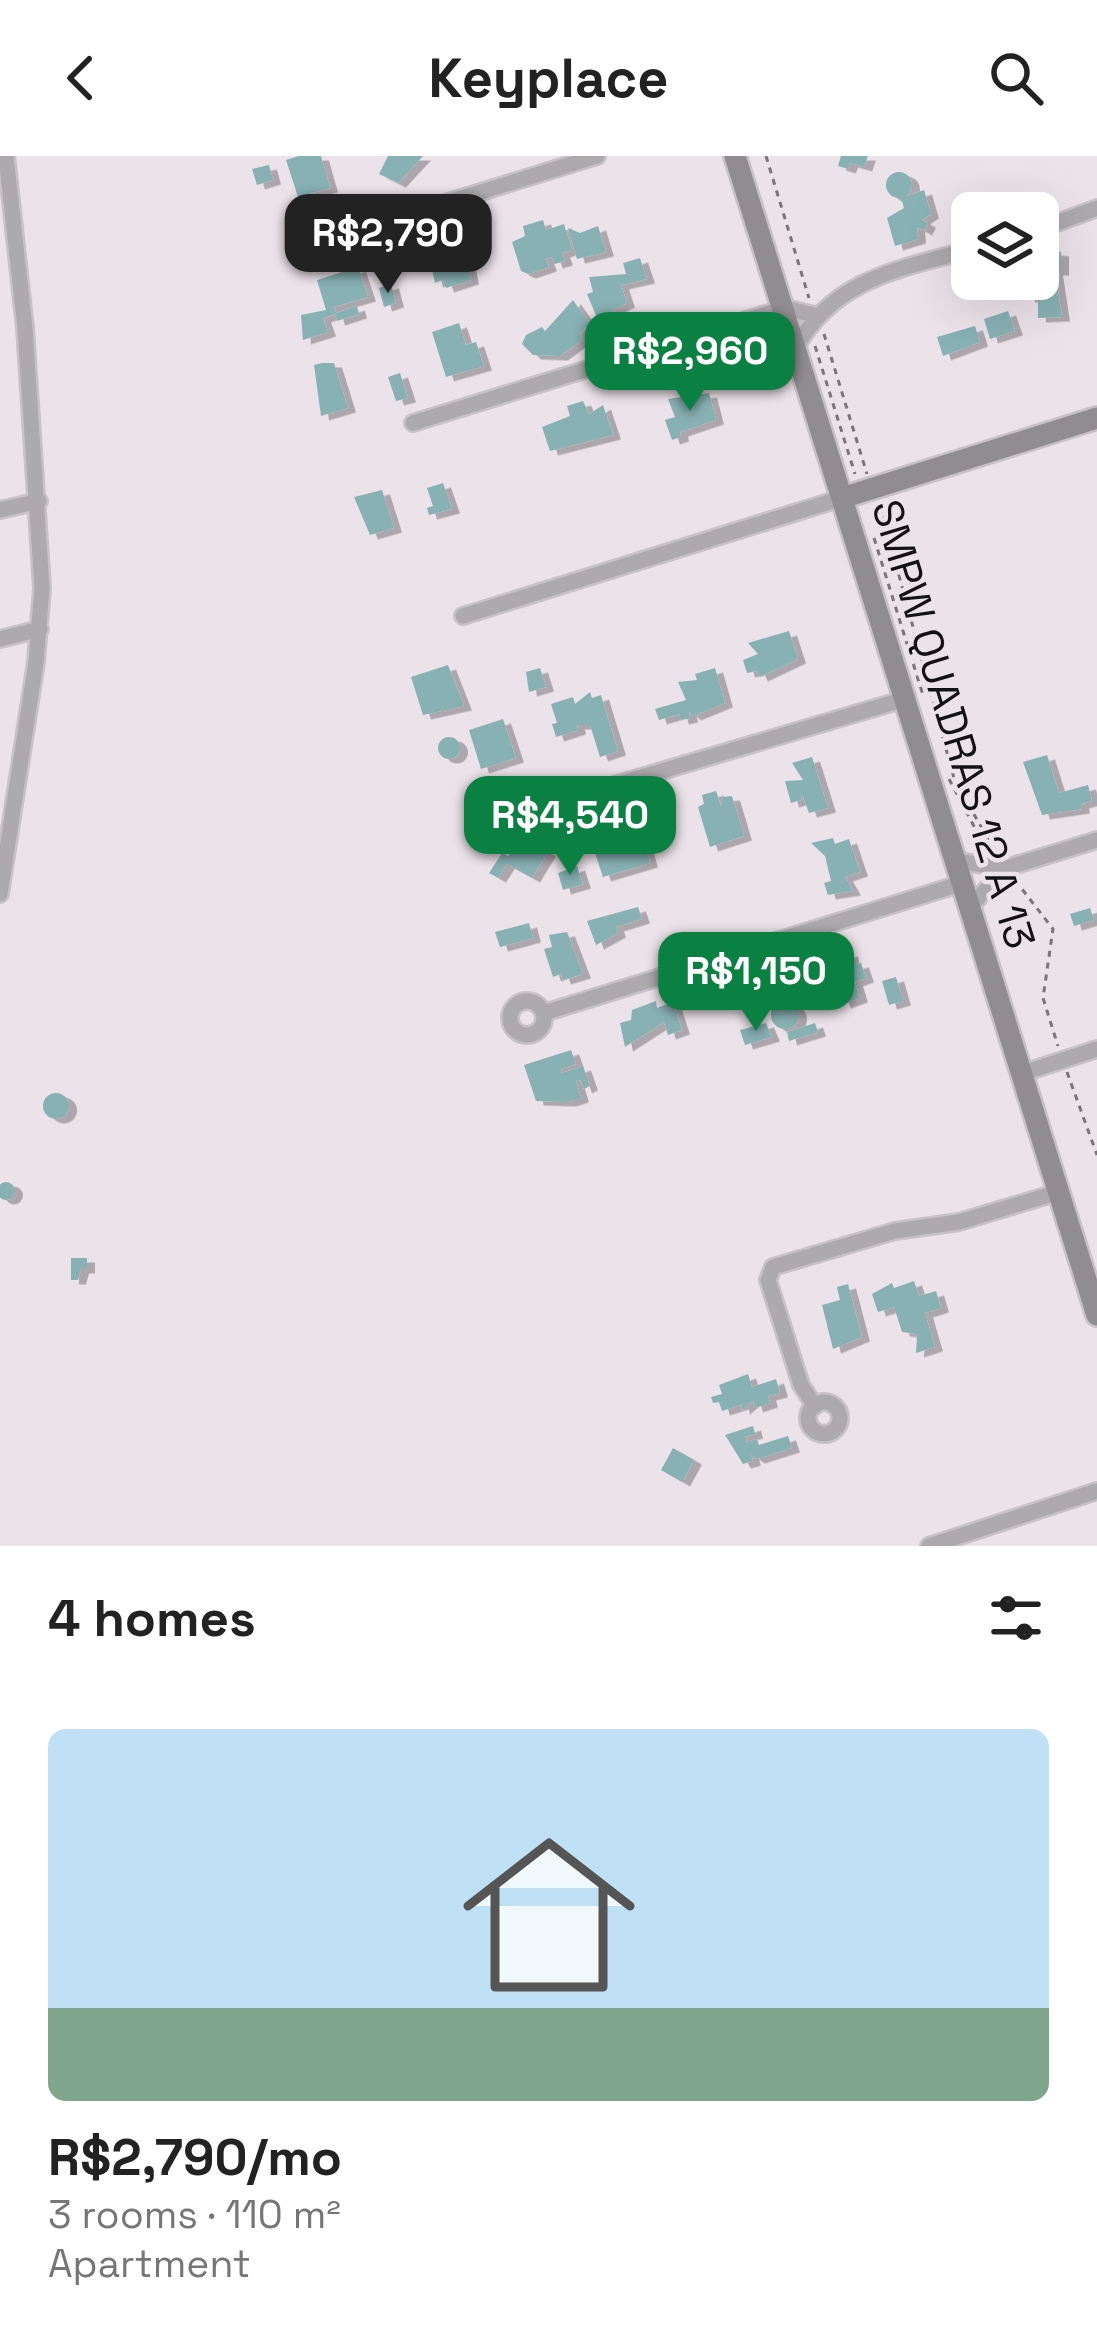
<!DOCTYPE html>
<html lang="en">
<head>
<meta charset="utf-8">
<style>
  :root { --surface:#fff; --page:#f2f2f2; --text:#222; --muted:#767676; --accent:#0b8043 }
  body { margin:0; font-family:"Space Grotesk",sans-serif; background:var(--page); color:var(--text); height:100vh; display:flex; flex-direction:column; font-size:45px; white-space:nowrap }
  * { box-sizing:border-box; margin:0 }
  p { font-size:39px; color:var(--muted) }
  .icon { flex:none; width:66px; height:66px; fill:none; stroke:currentColor; stroke-width:2; stroke-linecap:round; stroke-linejoin:round }
  .map { position:relative; height:1390px; overflow:hidden }
  .details { display:flex; flex-direction:column; background:var(--surface); flex:1 }
  .details>* { flex:none }
  .controls { position:absolute; left:951px; top:36px; display:grid; gap:24px }
  .controls a { display:grid; place-items:center; width:108px; height:108px; border-radius:18px; background:var(--surface); box-shadow:0 12px 48px #0002; font-size:60px }
  .price { position:absolute; translate:-50% -102px; padding:0 27px; border-radius:24px; background:var(--accent); color:#fff; font-size:39px; line-height:78px; filter:drop-shadow(0 3px 6px #0008) }
  .price::after { content:''; position:absolute; left:50%; top:72px; width:36px; height:27px; margin-left:-18px; background:inherit; clip-path:polygon(0 0,100% 0,50% 100%) }
  .price.selected { background:#222; color:#fff }
  ul { padding:0; list-style:none }
  li { display:grid; align-content:center; gap:24px; height:636px; padding:0 48px }
  li span { display:grid; place-items:center; height:372px; border-radius:18px; color:#555 }
  li>.icon { margin-inline-start:auto }
  span .icon { width:216px; height:216px; fill:#fffc; stroke-width:1 }
  li b { font-size:51px }
  h2 { display:flex; justify-content:space-between; align-items:center; height:144px; padding:0 48px; font-size:51px }
  header { display:flex; justify-content:space-between; align-items:center; height:156px; padding:0 48px; background:var(--surface); font-size:54px; font-weight:700 }
  .map>svg:first-child { display:block }
  .building { fill:#88b1b4; filter:url(#shadow) }
  .lines { fill:none; stroke-linecap:round; stroke-linejoin:round }
  .street-casing { stroke:#c9c1c8; stroke-width:20 }
  .secondary-casing { stroke:#c9c1c8; stroke-width:26 }
  .path { stroke:#7a7579; stroke-width:3; stroke-dasharray:6 6; stroke-linecap:butt }
  .street { stroke:#ada9ac; stroke-width:15 }
  .secondary { stroke:#918c90; stroke-width:21 }
  .labels { text-anchor:middle; stroke-width:9; stroke-linejoin:round; paint-order:stroke }
  .street-label { font-size:42px; fill:#131113; stroke:#ece3ea }
</style>
</head>
<body>
<header><svg class="icon" aria-label="back" viewBox="0 0 24 24"><path d="M15 5l-7 7 7 7"/></svg>Keyplace<svg class="icon" aria-label="search" viewBox="0 0 24 24"><circle cx="10" cy="10" r="6"/><path d="M15 15l6 6"/></svg></header>
<div class="map">
<svg width="1097" height="1390" viewBox="0 0 1097 1390">
  <defs>
    <filter id="shadow"><feDropShadow dx="8" dy="4.5" stdDeviation="0" flood-color="#0004"/></filter>
  </defs>
  <rect width="100%" height="100%" fill="#ece3ea"/>
  <path class="building" d="M299,0H321L330,32L298,41L286,4Z
    M388,0H423L398,27L379,18Z
    M841,0H868L864,11L850,7L848,13L838,10Z
    M269,9L273,24L257,29L252,13Z
    M886 29a13 13 0 1 1 26 0a13 13 0 1 1-26 0Z
    M924,34L931,58L922,64L928,67L924,75L917,71L918,83L895,90L887,62L904,52L901,42Z
    M543,64L546,74L564,68L572,94L562,97L565,105L555,108L552,101L546,103L549,111L528,118L521,115L512,86L525,80L523,70Z
    M598,70L606,96L577,103L568,72L580,77Z
    M1038,93L1061,96V115H1055L1062,161L1038,162V142H1027L1026,123H1038Z
    M640,102L647,123L621,129L627,147L597,162L587,138L593,136L589,121L626,118L623,107Z
    M467,104L471,124L446,132L443,124L435,127L432,114Z
    M358,111L368,141L334,151L336,157L357,150L359,158L337,165L335,158L323,162L328,176L303,184L301,159L326,154L317,124Z
    M391,128L396,147L384,151L379,132Z
    M573,144L590,168L579,178L583,183L560,200L533,199L522,188L526,179L542,171L545,175Z
    M1008,155L1015,175L990,183L984,163Z
    M459,167L466,189L476,186L484,210L446,221L432,176Z
    M975,170L980,186L943,200L937,181Z
    M322,207H334L348,252L321,260L314,209Z
    M400,217L408,242L396,245L388,221Z
    M709,237L716,264L680,276L681,281L672,284L665,264L675,261L668,243Z
    M583,245L589,258L603,249L613,279L550,295L542,271L570,260L567,250Z
    M443,327L452,353L429,359L427,352L433,350L427,332Z
    M382,334L394,372L370,379L354,341Z
    M789,475L798,503L760,521L757,515L747,517L743,504L758,498L748,487Z
    M448,509L464,550L423,559L411,521Z
    M540,512L546,531L529,536L526,516Z
    M715,512L725,547L693,560L689,556L690,562L681,564L679,558L659,564L655,553L686,544L678,526L697,524L695,518Z
    M590,536L592,542L601,539L618,595L600,601L590,569H577L578,574L556,581L552,568L557,567L551,548L573,541L575,548Z
    M503,563L516,602L481,613L469,574Z
    M438 592a11 11 0 1 1 22 0a11 11 0 1 1-22 0Z
    M1047,599L1059,637L1088,629L1092,645L1081,648L1082,653L1042,659L1023,606Z
    M812,601L828,652L809,657L802,638L801,644L791,647L785,625L803,624L792,607Z
    M716,635L721,650L723,641L732,640L744,680L710,691L698,651L704,648L702,639Z
    M641,676L650,707L603,721L593,691Z
    M524,682L548,696L532,722L507,708L498,722L489,717L502,697L508,700Z
    M833,682L835,688L849,683L860,716L845,721L853,735L828,739L824,727L831,725L825,700L811,687Z
    M577,710L583,728L563,734L558,717Z
    M638,751L642,763L616,771L618,777L596,789L587,765Z
    M1090,752L1094,764L1074,770L1070,758Z
    M529,767L533,782L500,791L495,776Z
    M567,776L583,818L563,824L561,818L553,821L544,793L552,791L549,779Z
    M850,796L853,809L861,807L866,822L855,826L860,842L843,848L840,840L816,843L811,819L826,814L836,819L832,802Z
    M896,821L903,845L889,849L882,825Z
    M771 859a14 14 0 1 1 28 0a14 14 0 1 1-28 0Z
    M656,845L657,852L673,846L682,874L668,879L664,866L625,891L620,867L631,864L632,854Z
    M766,867L772,881L745,889L740,874Z
    M815,867L818,876L789,885L787,876Z
    M571,894L576,908L561,913L562,917L583,910L590,930L584,933L581,924L576,925L581,942L568,946L536,945L524,909Z
    M43 950a13 13 0 1 1 26 0a13 13 0 1 1-26 0Z
    M-3 1035a9 9 0 1 1 18 0a9 9 0 1 1-18 0Z
    M71,1102H87V1113H81L78,1124H71Z
    M914,1125L919,1140L936,1135L941,1152L925,1157L935,1191L916,1197L917,1178L902,1176L894,1151L878,1156L872,1138L892,1127L894,1132Z
    M848,1128L862,1181L833,1193L822,1149L840,1144L837,1131Z
    M748,1218L752,1231L776,1223L780,1237L768,1240L770,1247L755,1252L753,1245L742,1254L741,1249L722,1255L719,1246L713,1247L711,1241L722,1238L719,1229Z
    M753,1270L755,1278L745,1281L747,1286L757,1283L759,1289L788,1280L792,1292L757,1303L751,1299L753,1305L743,1308L725,1279Z
    M673,1292L694,1304L682,1326L661,1314Z"/>
  <g class="lines">
    <defs>
      <path id="street" d="M1038,74L1097,52
        M352,76L338,65L326,79L329,87L341,92L351,85L352,76L597,0
        M796,191C835,122 900,113 972,93
        M413,267L785,152L814,159
        M0,354L39,345
        M463,460L842,342
        M0,483L40,473
        M557,646L554,664L541,668L530,661L529,648L539,639L557,646L905,543
        M956,705L1006,712L1097,684
        M0,738L36,506L42,432L25,172L6,0
        M971,750L1006,712
        M510 862a17 17 0 1 1 34 0a17 17 0 1 1-34 0Z
        M544,857L963,727
        M1023,917L1097,893
        M808 1262a16 16 0 1 1 32 0a16 16 0 1 1-32 0Z
        M815,1250L801,1229L768,1124L773,1111L895,1075L959,1066L1059,1036
        M929,1390L1097,1335"/>
      <path id="secondary" d="M735,0L1097,1159
        M842,342L1097,262"/>
    </defs>
    <use href="#street" class="street-casing"/>
    <use href="#secondary" class="secondary-casing"/>
    <path class="path" d="M766,0L809,142
      M824,178L867,318
      M815,190L855,318
      M880,349L955,626L996,696
      M874,382L923,539
      M949,623L986,693
      M1015,724L1053,773L1043,842L1058,890
      M1067,916L1097,999"/>
    <use href="#street" class="street"/>
    <use href="#secondary" class="secondary"/>
  </g>
  <g class="labels">
    <g class="street-label">
      <text transform="translate(954 568) rotate(73)" y="15">SMPW QUADRAS 12 A 13</text>
    </g>
  </g>
</svg>
<div class="controls">
<a><svg class="icon" aria-label="layers" viewBox="0 0 24 24"><path d="M12 4l9 5-9 5-9-5zM3 14l9 5 9-5"/></svg></a>
</div>
<b class="price selected" style="left:388px;top:140px">R$2,790</b>
<b class="price" style="left:690px;top:258px">R$2,960</b>
<b class="price" style="left:570px;top:722px">R$4,540</b>
<b class="price" style="left:756px;top:878px">R$1,150</b>
</div>
<section class="details">
<h2>4 homes<svg class="icon" aria-label="filters" viewBox="0 0 24 24"><path d="M4 7h16M4 17h16"/><circle cx="9" cy="7" r="2"/><circle cx="15" cy="17" r="2"/></svg></h2>
<ul>
<li><span style="background:linear-gradient(#bfe0f5 75%,#7fa58c 0)"><svg class="icon" aria-label="home" viewBox="0 0 24 24"><path d="M3 11l9-7 9 7M6 9v11h12V9"/></svg></span><div><b>R$2,790/mo</b><p>3 rooms · 110 m²</p><p>Apartment</p></div></li>
</ul>
</section>
</body>
</html>
